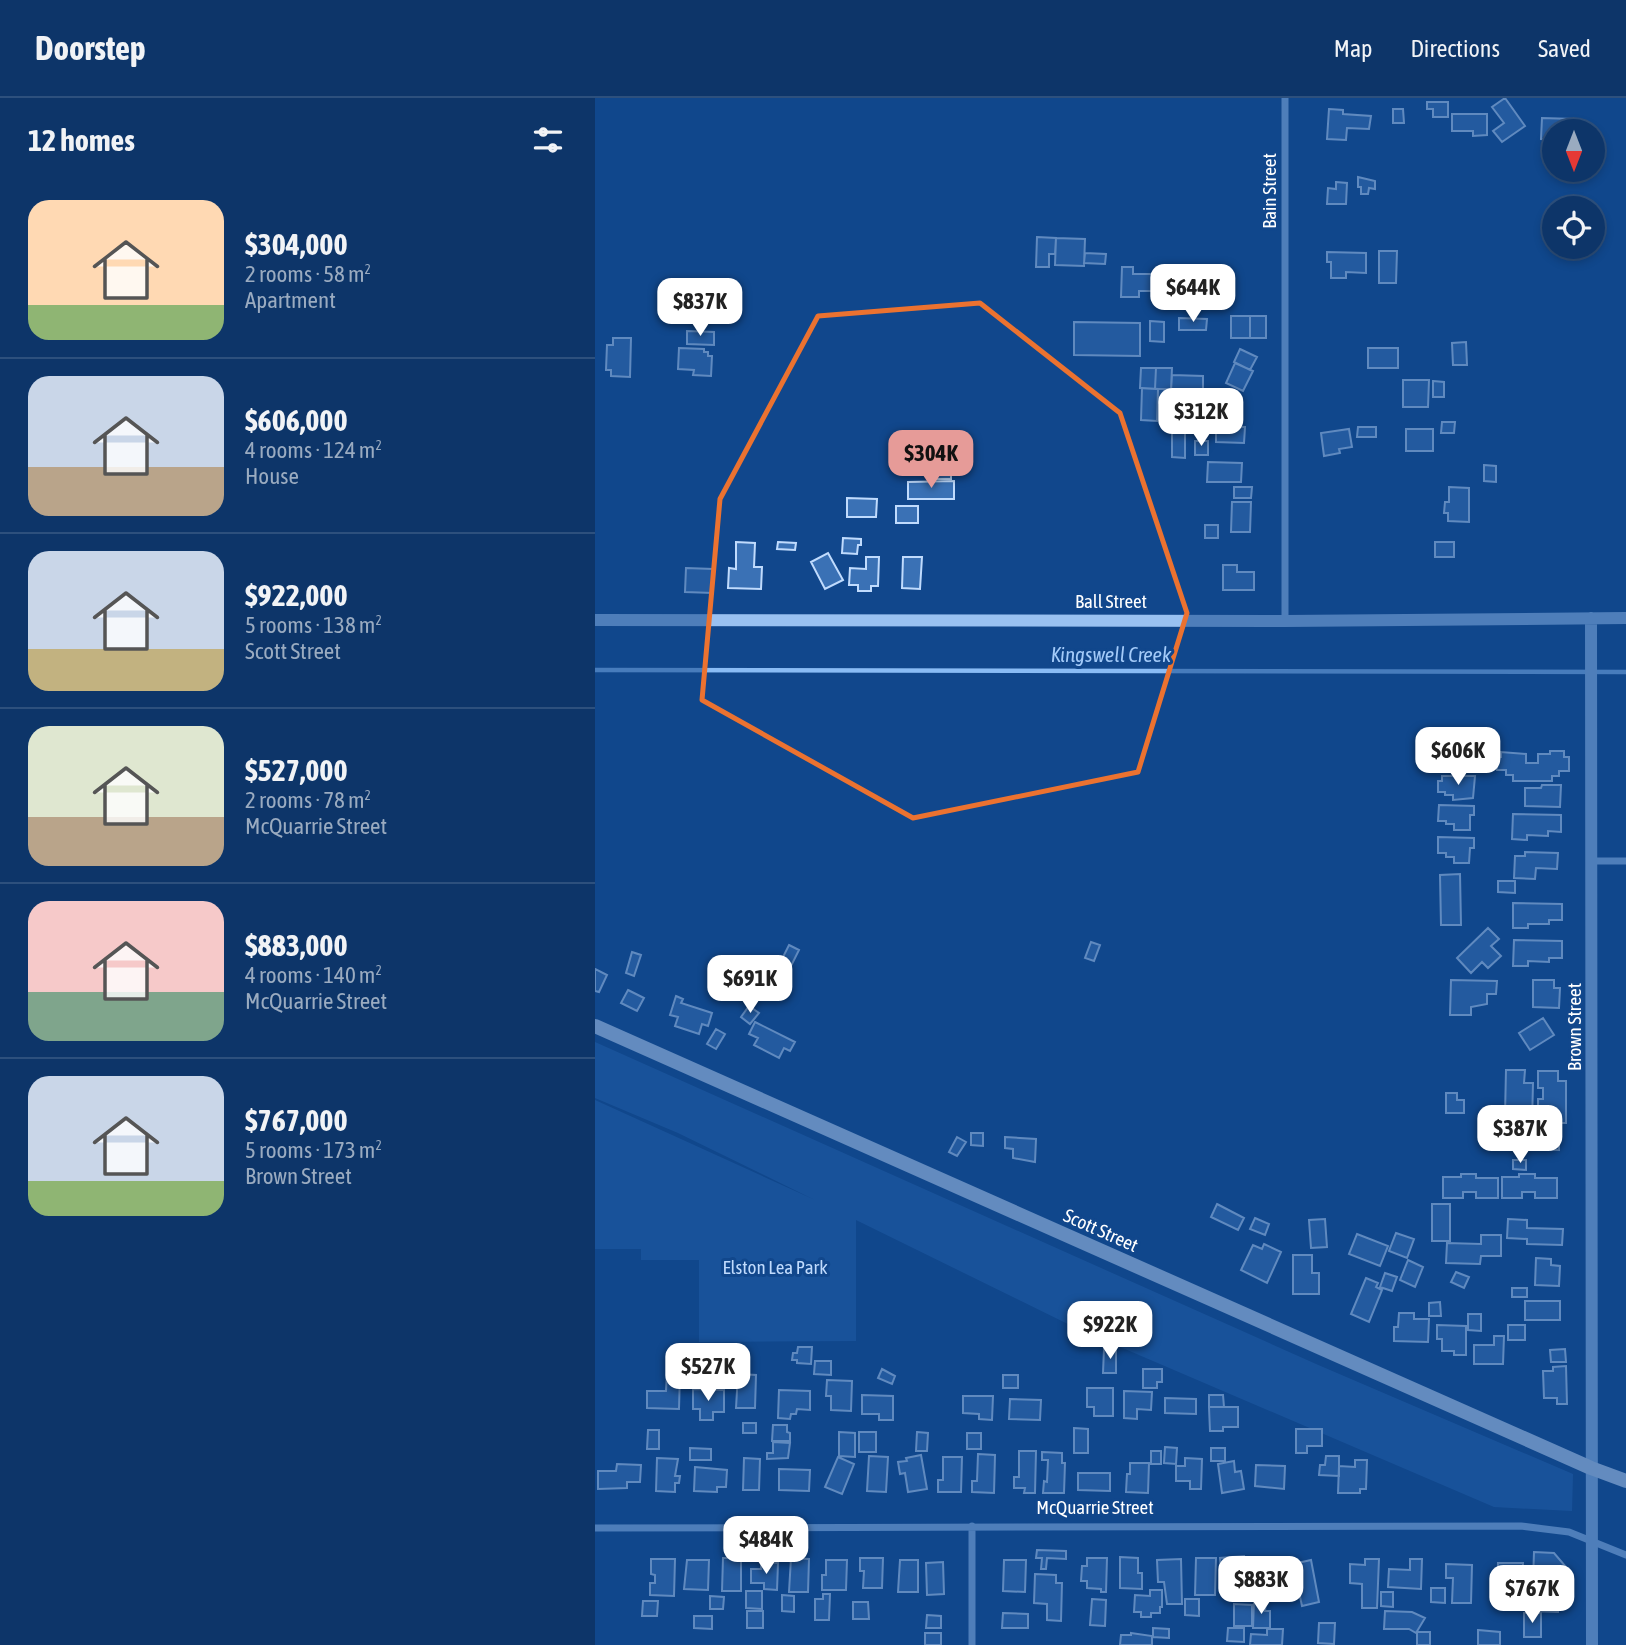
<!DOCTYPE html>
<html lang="en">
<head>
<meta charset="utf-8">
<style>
  :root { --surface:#0d3569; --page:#1b4071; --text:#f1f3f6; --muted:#9aabc0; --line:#2d507d; --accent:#e69b98 }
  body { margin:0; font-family:"Asap Condensed",sans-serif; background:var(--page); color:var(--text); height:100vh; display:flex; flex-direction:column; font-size:26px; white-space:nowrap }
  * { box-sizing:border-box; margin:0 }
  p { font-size:23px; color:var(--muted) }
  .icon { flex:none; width:38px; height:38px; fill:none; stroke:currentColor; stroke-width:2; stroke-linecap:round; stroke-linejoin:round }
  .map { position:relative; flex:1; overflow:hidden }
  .side { display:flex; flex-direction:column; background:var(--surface); width:595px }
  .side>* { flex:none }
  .needle { width:46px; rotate:180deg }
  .tools { position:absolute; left:947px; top:21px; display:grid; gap:14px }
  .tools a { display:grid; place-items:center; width:63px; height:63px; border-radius:50%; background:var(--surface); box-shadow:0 4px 10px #0003,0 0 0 2px var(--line); font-size:35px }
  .price { position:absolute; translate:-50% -60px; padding:0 16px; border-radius:14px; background:#fff; color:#222; font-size:23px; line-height:46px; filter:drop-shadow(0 2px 4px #0008) }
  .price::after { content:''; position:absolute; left:50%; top:42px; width:21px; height:16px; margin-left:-10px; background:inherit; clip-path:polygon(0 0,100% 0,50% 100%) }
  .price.on { background:var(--accent); color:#111 }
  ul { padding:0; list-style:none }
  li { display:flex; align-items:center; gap:21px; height:175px; padding:0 28px }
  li+li { border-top:2px solid var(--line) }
  li span { display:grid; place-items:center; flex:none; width:196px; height:140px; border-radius:21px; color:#555 }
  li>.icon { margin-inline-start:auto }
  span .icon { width:84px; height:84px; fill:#fffc; stroke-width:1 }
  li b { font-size:30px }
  h2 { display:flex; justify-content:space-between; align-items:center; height:84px; padding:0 28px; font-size:30px }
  header { display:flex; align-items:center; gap:42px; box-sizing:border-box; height:98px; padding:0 35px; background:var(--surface); border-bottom:2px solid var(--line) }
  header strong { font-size:33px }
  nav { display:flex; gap:38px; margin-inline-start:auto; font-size:24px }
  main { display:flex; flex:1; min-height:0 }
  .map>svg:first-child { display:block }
  .green { fill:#2361ab }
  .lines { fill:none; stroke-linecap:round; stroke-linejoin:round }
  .stream { stroke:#8abcf5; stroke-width:4.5 }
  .building { fill:#3a71b5; stroke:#c0dbfd; stroke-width:2 }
  .minor { stroke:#99c1f1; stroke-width:7 }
  .tertiary { stroke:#99c1f1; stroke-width:12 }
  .secondary { stroke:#c7defc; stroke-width:14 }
  .marked { fill:none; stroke:#eb7230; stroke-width:5; stroke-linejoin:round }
  .labels { text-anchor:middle; stroke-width:6; stroke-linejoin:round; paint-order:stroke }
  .street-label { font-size:19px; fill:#fff; stroke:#11478c }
  .park-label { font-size:19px; fill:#c0dbfd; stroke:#11478c }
  .water-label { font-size:21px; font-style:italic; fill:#a4cbf9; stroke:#11478c }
</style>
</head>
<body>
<header>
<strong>Doorstep</strong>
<nav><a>Map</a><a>Directions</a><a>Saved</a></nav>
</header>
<main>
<section class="side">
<h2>12 homes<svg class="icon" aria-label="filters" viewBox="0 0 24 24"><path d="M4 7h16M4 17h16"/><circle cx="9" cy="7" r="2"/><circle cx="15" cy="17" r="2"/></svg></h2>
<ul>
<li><span style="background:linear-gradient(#ffd9b3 75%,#8fb573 0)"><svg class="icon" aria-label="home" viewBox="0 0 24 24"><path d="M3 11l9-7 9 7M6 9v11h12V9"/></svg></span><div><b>$304,000</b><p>2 rooms · 58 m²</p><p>Apartment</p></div></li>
<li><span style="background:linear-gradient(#c9d6e8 65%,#b9a48a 0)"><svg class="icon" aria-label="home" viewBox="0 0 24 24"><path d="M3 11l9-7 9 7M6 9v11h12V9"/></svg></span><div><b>$606,000</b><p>4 rooms · 124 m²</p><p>House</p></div></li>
<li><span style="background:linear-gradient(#c9d6e8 70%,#c2b280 0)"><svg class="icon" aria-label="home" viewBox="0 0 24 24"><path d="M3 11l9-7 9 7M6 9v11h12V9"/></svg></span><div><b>$922,000</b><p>5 rooms · 138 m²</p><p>Scott Street</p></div></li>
<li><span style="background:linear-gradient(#dfe7d0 65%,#b9a48a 0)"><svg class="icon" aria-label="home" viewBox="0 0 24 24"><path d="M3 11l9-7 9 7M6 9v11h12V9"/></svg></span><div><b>$527,000</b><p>2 rooms · 78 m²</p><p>McQuarrie Street</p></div></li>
<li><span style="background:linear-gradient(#f6c9c9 65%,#7fa58c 0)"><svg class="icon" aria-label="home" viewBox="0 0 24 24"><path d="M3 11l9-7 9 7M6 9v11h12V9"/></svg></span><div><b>$883,000</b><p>4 rooms · 140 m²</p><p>McQuarrie Street</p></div></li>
<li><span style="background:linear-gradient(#c9d6e8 75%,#8fb573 0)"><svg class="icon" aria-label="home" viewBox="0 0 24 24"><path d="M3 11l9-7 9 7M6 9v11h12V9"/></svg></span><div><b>$767,000</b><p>5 rooms · 173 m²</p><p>Brown Street</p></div></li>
</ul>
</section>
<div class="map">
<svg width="1031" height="1547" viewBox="0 0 1031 1547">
  <rect width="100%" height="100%" fill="#11478c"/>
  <path class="green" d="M0,944L721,1266L978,1376L977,1413L899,1409L481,1230L261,1122V1243L104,1244V1162H46V1151H0V1002L220,1102L83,1035L0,1000Z"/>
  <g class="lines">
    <path class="stream" d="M0,572L1031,574"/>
  </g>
  <path class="building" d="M910,0L930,28L907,44L898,33L909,25L897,9Z
    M832,4H853V19H838V11H832Z
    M734,11L748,12V16L776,18L774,31L752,30L751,42L732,41Z
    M798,11H808L809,25H798Z
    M857,16H892V37L878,38V33H857Z
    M947,20L979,21V33H959V42L946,41Z
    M763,79L780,83V91L774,90L773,96H766V89H763Z
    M741,84L752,85L751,106H732L733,90L741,91Z
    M442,139L461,140L460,156H454V169H441Z
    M461,140L490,141L489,168L460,167Z
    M784,153H802L801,185H784Z
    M732,154L771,155V175L751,174V180H736V164H732Z
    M490,155L511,156L510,166L489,165Z
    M527,169H538V176H559V193H544V199H526Z
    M636,218H655V240H636Z
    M655,218H671V240H655Z
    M584,220L612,221L611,232H584Z
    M555,223L569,224V244L555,243Z
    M479,224L545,225V258L479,257Z
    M92,233L119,234V247L92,246Z
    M18,240H36L35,279L16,278V272H11L12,247H18Z
    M871,244L872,267H858L857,245Z
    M84,250L109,251V254H113V258H117L116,278L98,277L99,272L83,271Z
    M773,250H803V270H773Z
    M645,251L662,259L655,272L639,264Z
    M640,265L658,273L648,293L631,285Z
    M546,270H561L560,291L545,290Z
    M561,270H577L576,291H560Z
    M577,277L608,278V294L576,293Z
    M808,282H834L833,309H808Z
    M838,283L849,284V299H838Z
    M547,290L563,291L562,323L546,322Z
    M563,291H576V305H563Z
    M847,324H860L859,335H846Z
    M577,327L590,328V360L577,359Z
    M621,328L650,329L649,345L621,344Z
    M763,329H781V339H762Z
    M754,331L757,349L744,351L745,355L729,358L726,335Z
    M811,331H838V353H811Z
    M302,341L323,342L322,355L301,354Z
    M600,343H613V357H600Z
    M337,360H356V381H336Z
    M613,364L647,365L646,384H612Z
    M889,367L901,368V384L889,383Z
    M359,383V401H313V384Z
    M639,389H657L656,400H639Z
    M854,389L874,390V424L853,423V415H849L850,404H854Z
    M252,400L282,401L281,419H252Z
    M637,404H656L655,434H636Z
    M301,408H323V425H301Z
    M610,427H623V440H610Z
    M248,440L266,441V447H263L262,456L247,455Z
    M141,444L160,445L159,469H167L166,491L133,490L134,470L141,471Z
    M183,444L201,445L200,452L182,451Z
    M840,444H859V459H840Z
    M233,455L248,482L230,491L216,464Z
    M271,459H284L283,488H276V493H263V487H254L255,470L271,471Z
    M308,459H327L325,491L307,490Z
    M628,467H642V474H659V492H628Z
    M91,470L118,471V495L90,494Z
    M847,644H882V658H878V668L859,670V665L843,662V651H847Z
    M955,653H969V659H974V673H964V678H957V683H918V677H911V672H902L901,659H906V654L931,656V665H943V656H955Z
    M847,678H880L878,700L858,702V697H850V694H843V683H847Z
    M947,687H966L965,709L930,708V690H946Z
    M844,707L879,708V717H875V732H859V726H851V723H843Z
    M918,716L966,717V734L953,733V738L932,737V742L917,741Z
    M843,739L879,740V750H875L874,765H859V759H851V755H843Z
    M930,754L963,755L962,771L941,770L940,781L919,780L920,758H930Z
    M865,776L866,827H846L845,777Z
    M903,783H920V795L903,794Z
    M918,805L967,806V822H954V826H933V830H918Z
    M893,830L904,841L896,848L906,858L893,870L887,864L876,875L862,860Z
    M919,842L967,843V860H954V864L933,863V868H918Z
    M496,844L505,847L499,863L490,860Z
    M194,847L204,852L196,868L186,863Z
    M37,854L46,857L39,878L31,875Z
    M120,861L137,867L131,881L115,875Z
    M0,871L12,877L4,894L0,893Z
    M856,882L902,883L901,896H892V906L876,909V917H855Z
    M938,882H959V890H965L964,910L938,909Z
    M33,892L49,900L42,913L26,905Z
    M81,898L88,901L86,905L117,915L113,928L107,926L104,936L80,928L83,919L75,917Z
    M154,908L164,915L155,926L146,919Z
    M948,920L959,937L935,952L924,935Z
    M160,924L200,944L195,953L189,950L184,960L159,947L163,940L154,936Z
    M121,931L130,936L121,951L112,946Z
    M911,972H930L929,985H938L937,1025L922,1024V1017H910Z
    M943,973H963V983H971V1025H955V1017H943V1001H948V990H943Z
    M851,995H862V1002H869V1015H851Z
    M376,1035H388V1048L376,1047Z
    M932,1036L964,1037V1052H932Z
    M362,1039L371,1044L362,1058L354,1054Z
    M410,1039L441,1041L440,1064L418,1060V1051L410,1050Z
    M918,1062H931V1072L918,1071Z
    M866,1076H881V1080H903V1100H881V1094H868V1100H848V1079H866Z
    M924,1076H940V1080H962V1100H940V1094H927V1100H907V1079H924Z
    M622,1106L649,1120L643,1132L616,1119Z
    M837,1106H855V1143H837Z
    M660,1120L674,1126L670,1137L655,1131Z
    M730,1121L732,1149L716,1150L714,1122Z
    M913,1121L932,1122V1130L968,1131L967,1147L932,1146V1141L912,1140Z
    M801,1135L819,1141L812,1160L794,1153Z
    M762,1136L793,1148L785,1168L754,1156Z
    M886,1137H906V1158H886L885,1166L851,1165L852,1145L886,1146Z
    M669,1146L686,1154L672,1185L646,1172L658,1147L667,1151Z
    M698,1157H717V1175H724V1196H698Z
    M941,1160L956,1161V1167L965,1168L964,1188L940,1187Z
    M813,1162L828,1169L820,1189L805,1182Z
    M861,1174L874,1179L869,1190L856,1184Z
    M790,1175L802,1179L797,1193L785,1189Z
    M771,1180L783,1185L781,1189L787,1192L774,1224L756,1216Z
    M917,1190H932V1199H917Z
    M930,1203H965V1222H930Z
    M845,1204L846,1218H834V1205Z
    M804,1215H819V1221H834L833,1244L799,1243V1229H803Z
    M873,1216H886V1233L873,1232Z
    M842,1227L871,1228V1257H859V1253H847V1241H842Z
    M913,1227H930V1242H913Z
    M899,1238H909L908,1266H879V1247H899Z
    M120,1246L134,1247V1261L119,1260Z
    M203,1249H217L216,1266L202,1265V1262H197L198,1255H202Z
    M509,1251H521V1275H508Z
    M970,1251L971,1264H956L955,1252Z
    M220,1263H236V1277L219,1276Z
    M971,1268L972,1306H962V1300H949L948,1273H958V1269Z
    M287,1271L300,1278L297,1286L283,1280Z
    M548,1271H567V1284H562V1290H548Z
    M72,1274H85L84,1311L52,1310V1293H71Z
    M143,1276L161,1277L160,1310H141Z
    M408,1277H423V1290H408Z
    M232,1282L257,1283L256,1313L236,1312V1298H231Z
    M492,1290H518V1318H499V1309H492Z
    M98,1291L129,1292V1314H118V1322H105V1311H98Z
    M184,1292L215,1293V1312L202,1311L201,1316H196L195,1321L183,1320Z
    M529,1293L557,1294L556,1312L542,1311V1321L529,1320Z
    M267,1297L298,1298V1322H284V1316H267Z
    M614,1297H628L629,1309H614Z
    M368,1298H398L397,1322L384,1321V1316L368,1315Z
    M570,1300L601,1301V1316L570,1315Z
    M415,1301L446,1302L445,1322L414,1321Z
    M614,1309H643V1329H628V1333H615Z
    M148,1325H161V1335H148Z
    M178,1327H192V1334L195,1335V1343H177Z
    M479,1330L493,1331V1355H479Z
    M701,1331H727V1348H712V1355H701Z
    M53,1332H64V1351H52Z
    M244,1334L260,1335V1359L244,1358Z
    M264,1334H281V1354H264Z
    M322,1334L333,1335L332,1353H321Z
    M372,1335H386V1351H372Z
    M178,1344L195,1345L193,1360L172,1361V1355H178Z
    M570,1349L582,1350L581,1366L569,1365Z
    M95,1350L116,1351V1362H95Z
    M616,1350H630V1363H616Z
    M424,1353H441L440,1395H429L430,1390H419V1379H424Z
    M556,1353H566V1366H556Z
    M447,1354L467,1355V1365H470L469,1395H448L449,1383L452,1384L453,1362H447Z
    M383,1356L400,1357L399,1395L377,1394V1383H382Z
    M326,1357L332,1391L313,1394L310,1375L305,1376L303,1364L312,1363L311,1360Z
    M274,1358L293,1359L291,1394L272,1393Z
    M731,1358H744V1378L724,1377L725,1367H730Z
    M243,1359L259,1366L247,1396L230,1389Z
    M348,1359H367L366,1394H343V1382H348Z
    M62,1360L83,1361L80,1378H85L84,1385H80V1394L61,1393Z
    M149,1360L165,1361L164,1392H148Z
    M590,1360L607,1361L606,1391H595V1383H581V1368H590Z
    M760,1362H772L771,1391H765V1395H743L744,1368L760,1369Z
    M639,1363L640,1374L646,1373L649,1391L627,1395L623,1366Z
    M535,1365H554L553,1395L531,1394L532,1376H535Z
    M22,1366L46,1367L45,1384H32V1390L3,1391V1373H21Z
    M661,1367L690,1368L689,1391L660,1388Z
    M100,1369L132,1372L131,1389H122V1394L99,1393Z
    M184,1371L215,1372L214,1393L184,1392Z
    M483,1375H515V1393L483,1392Z
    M442,1452L471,1453V1461L452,1460L451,1471H446L447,1460H441Z
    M939,1454L959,1455L971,1469L965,1476L963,1514L937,1513Z
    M649,1458L651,1494L627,1495L625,1460Z
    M525,1459L543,1460V1475H547V1491L525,1490Z
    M128,1460H146V1493H127Z
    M196,1460L214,1461L213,1494H194Z
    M265,1460H288L287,1490H268L269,1473H265Z
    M492,1460H512L511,1494H506V1491L492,1490V1483H486L487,1468H492Z
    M601,1460H621L620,1497H600Z
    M56,1461H80L79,1498L55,1497V1485H60V1477L56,1476Z
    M586,1461L587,1506H572L569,1484H563L562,1462Z
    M770,1461H784L782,1510H767V1486L755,1485V1466L770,1467Z
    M815,1461H827L826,1491L793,1489L794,1471L815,1472Z
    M92,1462H114L113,1492L89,1491Z
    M231,1462H252L251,1492H227V1477H231Z
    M305,1462H323V1494H303Z
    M409,1462H431L430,1494L408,1493Z
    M671,1462L689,1463V1495H670Z
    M716,1462L724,1504L707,1508L698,1466Z
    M166,1464L183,1465L182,1492L169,1491V1485H156V1471H166Z
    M348,1464L349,1496L332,1497L331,1465Z
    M903,1465H928L926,1503L902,1502Z
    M851,1466L877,1467L876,1505H857L858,1480H851Z
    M440,1476L461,1477V1485H467L466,1523L452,1522V1506L439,1505Z
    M836,1490H850V1505L836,1504Z
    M555,1492H567V1509H565V1515H556V1519H546V1514H539L540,1497L555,1498Z
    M151,1493H167V1511L151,1510Z
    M786,1494H798V1509L786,1508Z
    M228,1496H235L234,1522H220V1501H228Z
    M187,1497L199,1498V1514L187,1513Z
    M115,1498L129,1499L128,1511H115Z
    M497,1501L511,1502L510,1528L495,1527Z
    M590,1501H604V1518L590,1517Z
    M48,1503H63L62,1518H47Z
    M659,1503L671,1504L670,1513H675V1530H658Z
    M258,1504H273L274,1521H258Z
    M639,1506L657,1507V1528H639Z
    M152,1513H168V1530H152Z
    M790,1513L817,1514L830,1520L821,1535L814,1531H789Z
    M408,1515L433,1516V1530H407Z
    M929,1515H946V1539H929Z
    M332,1517L346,1518V1530H331Z
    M99,1518H117V1531L99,1530Z
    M724,1525H740L739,1546L723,1545Z
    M558,1530L574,1531V1540L558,1539Z
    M633,1530H649V1544L632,1543Z
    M672,1531H688L687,1547H655L656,1536L672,1537Z
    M883,1532L905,1534V1547H883Z
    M822,1534H835V1547H822Z
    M330,1535H346V1547H330Z
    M536,1535L557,1538V1547H525L526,1537H536Z"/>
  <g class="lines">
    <path class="minor" d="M690,0V523
      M998,763H1031
      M377,1428V1547
      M0,1430L926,1428L974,1434L1031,1457"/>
    <path class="tertiary" d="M996,520L997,1547
      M0,522L690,523L1031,520"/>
    <path class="secondary" d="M0,928L996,1370L1031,1383"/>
  </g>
  <path d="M0 0H1031V1547H0ZM385,205L525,315L592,515L543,674L318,720L107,602L125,401L223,218Z" fill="#11478c" fill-opacity=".55" fill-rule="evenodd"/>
  <path class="marked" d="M385,205L525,315L592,515L543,674L318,720L107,602L125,401L223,218Z"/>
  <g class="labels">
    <g class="street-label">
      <text transform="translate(674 93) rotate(-90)" y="7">Bain Street</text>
      <text x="516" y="510">Ball Street</text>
      <text transform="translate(979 929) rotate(-90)" y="7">Brown Street</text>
      <text transform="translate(506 1132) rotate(24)" y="7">Scott Street</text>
      <text x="500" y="1416">McQuarrie Street</text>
    </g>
    <g class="park-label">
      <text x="180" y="1176">Elston Lea Park</text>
    </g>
    <g class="water-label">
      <text x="516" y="564">Kingswell Creek</text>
    </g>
  </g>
</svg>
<div class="tools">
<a><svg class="needle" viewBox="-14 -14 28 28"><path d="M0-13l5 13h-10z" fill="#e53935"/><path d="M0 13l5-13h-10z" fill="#9aabc0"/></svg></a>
<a><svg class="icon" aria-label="locate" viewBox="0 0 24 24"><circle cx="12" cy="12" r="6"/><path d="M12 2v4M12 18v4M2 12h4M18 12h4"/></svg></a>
</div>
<b class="price" style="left:598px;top:226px">$644K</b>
<b class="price" style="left:105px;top:240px">$837K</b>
<b class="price" style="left:606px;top:350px">$312K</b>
<b class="price on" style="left:336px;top:392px">$304K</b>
<b class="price" style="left:863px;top:689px">$606K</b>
<b class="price" style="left:155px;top:917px">$691K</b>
<b class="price" style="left:925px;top:1067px">$387K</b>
<b class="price" style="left:515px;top:1263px">$922K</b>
<b class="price" style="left:113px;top:1305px">$527K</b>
<b class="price" style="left:171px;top:1478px">$484K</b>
<b class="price" style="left:666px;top:1518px">$883K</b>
<b class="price" style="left:937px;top:1527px">$767K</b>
</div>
</main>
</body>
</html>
